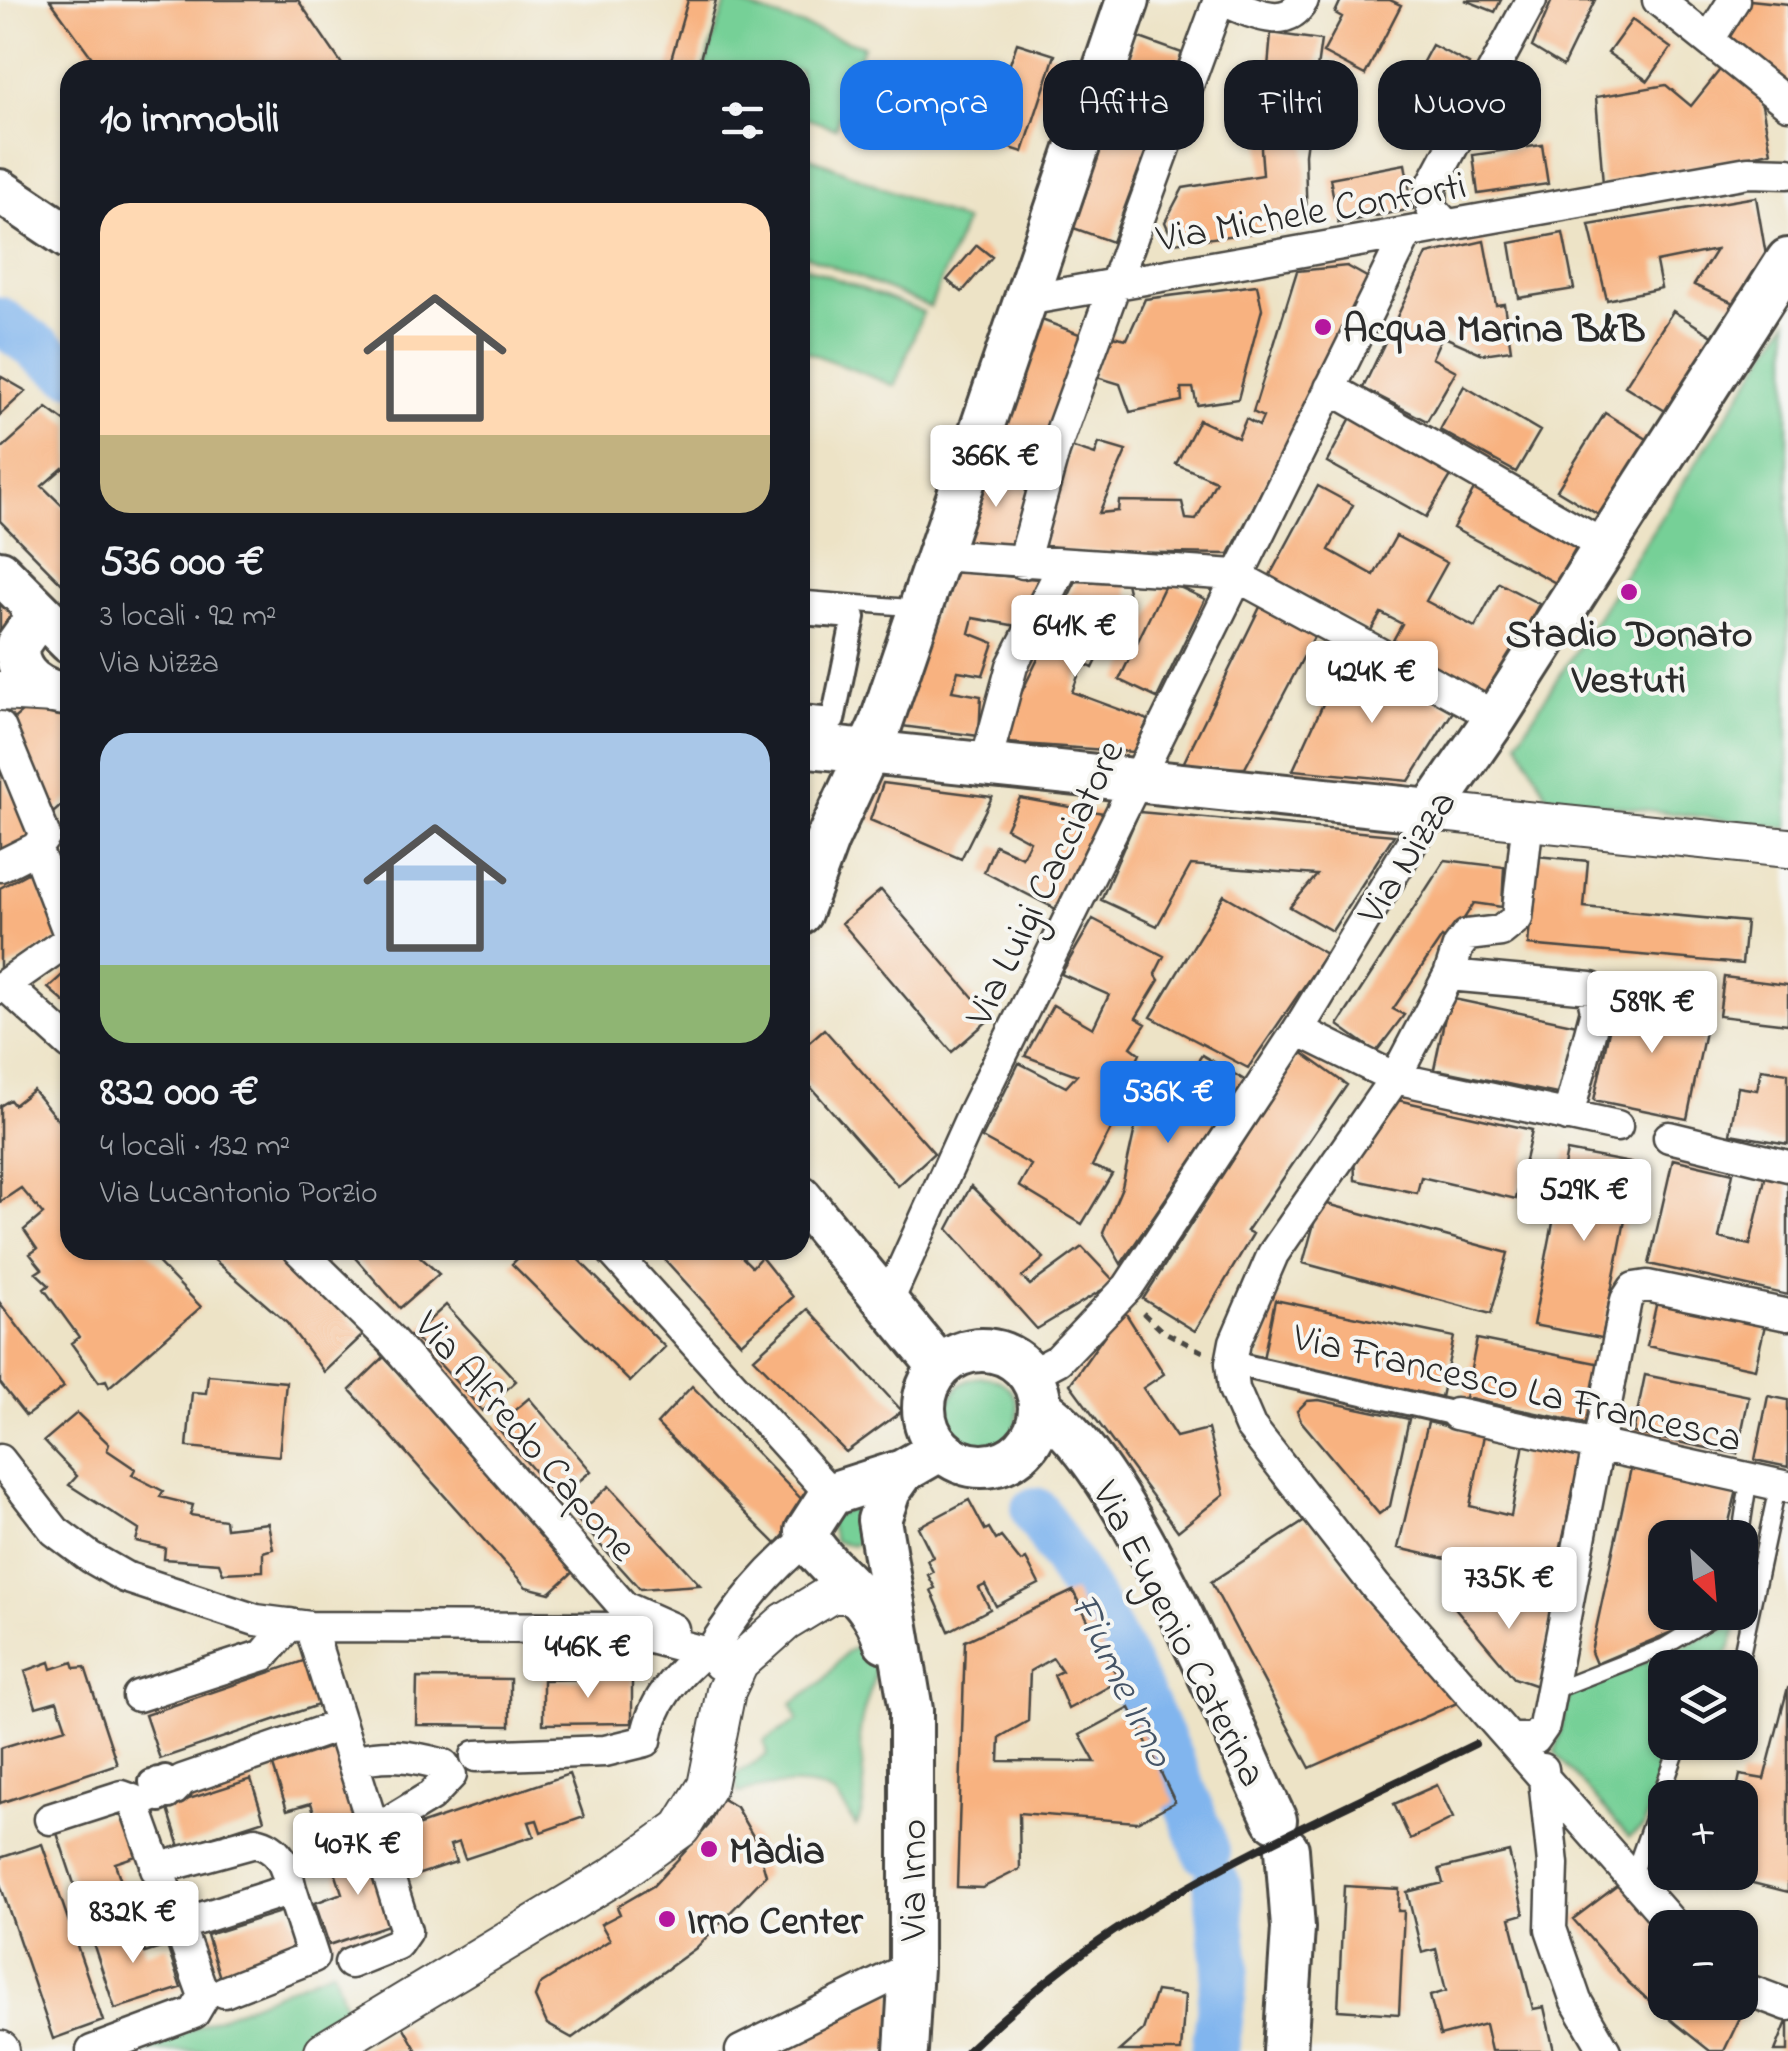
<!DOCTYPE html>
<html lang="it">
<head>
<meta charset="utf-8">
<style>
  :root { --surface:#171b24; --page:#242831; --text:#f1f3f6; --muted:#9ea1a6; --accent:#1a73e8 }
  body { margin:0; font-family:"Indie Flower",sans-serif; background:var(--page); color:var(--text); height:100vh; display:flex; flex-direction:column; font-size:38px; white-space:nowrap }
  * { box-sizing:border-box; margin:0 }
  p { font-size:32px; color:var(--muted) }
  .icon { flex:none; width:55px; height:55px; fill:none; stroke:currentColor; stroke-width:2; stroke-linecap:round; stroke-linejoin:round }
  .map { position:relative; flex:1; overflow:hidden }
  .sheet { position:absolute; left:60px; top:60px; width:750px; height:1200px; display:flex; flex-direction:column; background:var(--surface); border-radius:30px; box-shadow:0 2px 8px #0004 }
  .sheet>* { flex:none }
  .guide { position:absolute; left:840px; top:60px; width:798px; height:90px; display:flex; gap:20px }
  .needle { width:65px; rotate:154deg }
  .tools { position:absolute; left:1648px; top:1520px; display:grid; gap:20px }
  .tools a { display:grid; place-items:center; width:110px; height:110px; border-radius:20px; background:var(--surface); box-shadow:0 2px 8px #0004; font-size:50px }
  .price { position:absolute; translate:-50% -85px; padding:0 22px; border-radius:10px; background:#fff; color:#222; font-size:32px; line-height:65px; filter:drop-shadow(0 2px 5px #0008) }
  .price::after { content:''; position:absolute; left:50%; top:60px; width:30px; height:22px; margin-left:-15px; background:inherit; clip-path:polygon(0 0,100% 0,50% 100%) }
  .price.current { background:var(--accent); color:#fff }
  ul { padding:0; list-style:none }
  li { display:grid; align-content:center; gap:20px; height:530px; padding:0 40px }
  li span { display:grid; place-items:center; height:310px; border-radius:30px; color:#555 }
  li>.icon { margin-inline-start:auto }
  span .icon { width:180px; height:180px; fill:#fffc; stroke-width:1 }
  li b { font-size:42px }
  h2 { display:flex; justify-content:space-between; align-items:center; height:120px; padding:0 40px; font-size:42px }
  .tag { padding:0 35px; border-radius:30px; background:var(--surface); box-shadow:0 2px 8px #0004; font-size:35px; line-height:90px }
  .tag.current { background:var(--accent); color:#fff }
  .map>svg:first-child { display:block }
  .green { fill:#76d097; stroke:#507e61; stroke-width:2.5 }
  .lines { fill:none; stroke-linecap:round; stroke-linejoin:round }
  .river { stroke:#81b5ee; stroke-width:48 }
  .building { fill:#f8b280 }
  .service-casing { stroke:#484742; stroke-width:20 }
  .pedestrian-casing { stroke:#484742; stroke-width:28 }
  .minor-casing { stroke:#484742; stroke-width:35 }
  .tertiary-casing { stroke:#484742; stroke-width:42 }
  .secondary-casing { stroke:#484742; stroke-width:48 }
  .path { stroke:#484742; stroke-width:5; stroke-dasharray:8 8; stroke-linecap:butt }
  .service { stroke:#fff; stroke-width:15 }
  .pedestrian { stroke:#fff; stroke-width:22 }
  .minor { stroke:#fff; stroke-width:30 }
  .tertiary { stroke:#fff; stroke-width:38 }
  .secondary { stroke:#fff; stroke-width:42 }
  .rail { stroke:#2b2b2b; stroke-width:8 }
  .poi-dot { fill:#b5179e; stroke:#f6f6f2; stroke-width:4 }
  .labels { text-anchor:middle; stroke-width:8; stroke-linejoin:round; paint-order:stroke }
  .street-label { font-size:40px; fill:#2b2b2b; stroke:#f6f6f2 }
  .poi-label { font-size:40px; font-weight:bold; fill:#2b2b2b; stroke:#f6f6f2; text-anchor:start }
  .water-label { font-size:42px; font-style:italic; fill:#455466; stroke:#f6f6f2 }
</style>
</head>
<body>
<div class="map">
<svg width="1788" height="2051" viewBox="0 0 1788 2051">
  <rect width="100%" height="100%" fill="#f6f6f2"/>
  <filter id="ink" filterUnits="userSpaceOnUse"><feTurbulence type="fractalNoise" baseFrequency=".01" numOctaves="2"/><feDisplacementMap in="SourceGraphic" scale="20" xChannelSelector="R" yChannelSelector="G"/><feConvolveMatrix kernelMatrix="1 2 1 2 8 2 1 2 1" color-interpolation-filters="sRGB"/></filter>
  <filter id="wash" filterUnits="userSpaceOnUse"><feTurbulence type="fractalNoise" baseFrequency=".0048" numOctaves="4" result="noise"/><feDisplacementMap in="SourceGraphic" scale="40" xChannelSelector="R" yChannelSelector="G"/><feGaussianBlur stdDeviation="2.25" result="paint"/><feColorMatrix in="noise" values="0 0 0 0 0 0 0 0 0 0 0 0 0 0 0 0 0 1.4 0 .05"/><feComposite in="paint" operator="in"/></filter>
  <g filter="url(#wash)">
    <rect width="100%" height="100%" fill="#ede3c6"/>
    <path class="green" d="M727,0L863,46L835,128L800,116V70H703Z
      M800,153L965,222L930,307L800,253Z
      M800,265L923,312L895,386L800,349Z
      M1788,320V828L1548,797L1518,740Z
      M948 1412a35 35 0 1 1 70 0a35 35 0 1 1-70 0Z
      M858,1506L864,1511V1538L853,1545L834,1541L828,1517Z
      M1738,1623C1723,1676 1716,1667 1665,1668V1742L1672,1743L1644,1826L1629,1837L1555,1753L1570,1693Z
      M856,1647L874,1656C879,1683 861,1705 860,1732C859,1761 872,1799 856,1826C849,1816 843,1801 833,1794C807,1778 765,1786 738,1793L735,1775L767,1755L764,1741L798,1720L792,1704L822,1682L846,1652Z
      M333,1969L347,2014L290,2051H140Z"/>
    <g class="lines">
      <path class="river" d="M0,321L70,371
        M1035,1511C1104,1616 1163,1733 1206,1851
        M1215,2051L1226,1966L1217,1885"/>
    </g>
    <g id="blocks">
      <path class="building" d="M50,0H298L346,70H101Z
        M688,0H716L697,70H668Z
        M1341,0H1390L1401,5L1365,75L1323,53L1342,17L1335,13Z
        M1465,0H1501L1495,12Z
        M1552,0H1595L1563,66L1532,47Z
        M1750,0L1788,4V89L1721,38Z
        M1632,20L1671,48L1648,81L1608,53Z
        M1271,33L1321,40L1305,154L1307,226L1174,243L1165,222L1183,188L1263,175L1261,149Z
        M1137,37L1182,53L1112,242L1068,226Z
        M1017,43L1055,55L1023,152L984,140Z
        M1432,45L1469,64L1434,130L1397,110Z
        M1723,66L1760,95L1771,152L1603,184L1596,97L1666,85L1691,106Z
        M1542,145L1548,184L1478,194L1473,155Z
        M1405,164L1413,209L1338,223L1330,178Z
        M1756,197L1768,267L1740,306L1694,285L1716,250L1656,262L1661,288L1607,300L1589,225Z
        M1563,233L1574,289L1519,298L1510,243Z
        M1484,241L1496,305L1504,304L1511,350L1483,354L1442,336L1432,358L1456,371L1427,421L1363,388L1427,254Z
        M977,245L992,257L962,292L947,280Z
        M1347,266L1372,280L1229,554L1045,551V525L1071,447L1095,455L1099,443L1126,451L1099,513L1118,511L1119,501L1182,502L1186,519L1196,520L1216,481L1176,464L1199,420L1238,438L1246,419L1259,426L1263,417L1253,412L1297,271Z
        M1257,285L1262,309L1238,399L1197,405L1193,388H1181L1182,401L1130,412L1120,384L1093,376L1107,335L1127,339L1145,299Z
        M1673,311L1714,337L1667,412L1625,386Z
        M1039,319L1082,335L1044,447L1000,434Z
        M0,376L26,391L0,415Z
        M1464,386L1540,431L1516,472L1440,430Z
        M47,408L70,425V474L63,468L42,486L70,513V592L0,521V450Z
        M1354,412L1457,466L1426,517L1327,462Z
        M1605,413L1650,441L1602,517L1557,490Z
        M989,460L1030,478L1010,554L958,544Z
        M1477,484L1580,540L1556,583L1453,528Z
        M1318,486L1353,505L1329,550L1374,575L1396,536L1447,563L1426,601L1475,627L1499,583L1539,604L1488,697L1391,644L1402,624L1381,613L1370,632L1269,577Z
        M950,571L1038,579L1017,626L973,618L969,633L994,643L983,675L958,671L952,691L981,696L979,736L894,725Z
        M1076,581L1126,583L1129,596L1093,668L1083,663L1072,692L1148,720L1133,752L1008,743L1010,716Z
        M1167,581L1205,599L1157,698L1119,680Z
        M0,600L24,626L0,648Z
        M1262,603L1316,633L1245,768H1181Z
        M1347,651L1454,710L1409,781L1293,770Z
        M35,701L70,703V798L53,813L11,721Z
        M0,769L11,794L20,793L37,839L0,856Z
        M883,783L992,797L961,859L870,820Z
        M1020,798L1103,813L1056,909L984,872L995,845L1022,857L1030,841L1006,828Z
        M1139,812L1394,835L1332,931L1290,907L1317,875L1191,865L1157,926L1101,900Z
        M1536,856L1588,861L1584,907L1746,922L1742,964L1528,945Z
        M1445,860L1504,867L1502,907L1474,903L1449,942L1442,937L1393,1009L1404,1015L1376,1052L1338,1025Z
        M33,870L60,938L0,973V888Z
        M881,890L991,1018L952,1052L842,923Z
        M1224,895L1326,954L1248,1068L1151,1017Z
        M1093,919L1164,956L1155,974L1159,980L1136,1018L1146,1024L1131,1047L1140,1054L1120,1097L1126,1100L1092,1166L1112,1174L1082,1224L1019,1186L1031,1165L982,1138L1019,1063L1066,1087L1077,1075L1025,1056L1053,1005L1093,1028L1109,995L1061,974Z
        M70,968V1007L48,988Z
        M1724,977L1788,985V1024L1719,1016Z
        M1617,993L1709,1012L1687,1119L1594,1100Z
        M1449,998L1577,1025L1562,1095L1434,1069Z
        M824,1029L934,1153L898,1186L800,1075V1050Z
        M1301,1052L1347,1085L1247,1231L1253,1234L1195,1331L1143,1299Z
        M1202,1055L1246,1081L1121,1264L1103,1232L1122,1187L1135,1128L1148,1098L1159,1099L1172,1069L1188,1075Z
        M1761,1069L1788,1073V1144L1730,1134L1738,1087L1757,1090Z
        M33,1090L70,1135V1250H146L201,1307L109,1387L106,1380L99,1382L71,1343L79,1337L44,1289L49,1285L36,1273L42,1269L30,1254L37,1249L24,1230L43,1214L21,1188L0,1202V1106L10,1100L14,1105Z
        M1393,1099L1532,1130L1516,1199L1421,1177L1417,1193L1355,1180L1354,1153Z
        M1567,1151L1636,1164L1602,1338L1533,1325Z
        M1673,1159L1733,1173L1719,1238L1750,1245L1766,1174L1788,1179V1295L1649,1264Z
        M971,1186L1044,1258L1022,1277L1030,1285L1082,1247L1115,1282L1037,1329L948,1229Z
        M1320,1202L1508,1253L1491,1314L1303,1263Z
        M203,1250H278L364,1334L324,1372L287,1323Z
        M348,1250H413L439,1274L400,1308Z
        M526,1250H569L665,1347L630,1382L512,1264Z
        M656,1250H735L752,1267L761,1257L793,1297L741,1343Z
        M1275,1300L1454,1337L1441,1397L1263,1359Z
        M1657,1301L1765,1325L1755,1369L1647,1346Z
        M0,1303L64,1387L26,1416L0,1383Z
        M446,1305L516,1381L483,1411L413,1335Z
        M808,1309L902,1411L846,1452L754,1358Z
        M1123,1309L1164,1374L1143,1388L1176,1437L1208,1429L1224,1494L1178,1531L1070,1384Z
        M1477,1339L1606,1365L1593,1425L1465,1398Z
        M384,1357L575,1570L550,1593L526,1587L350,1390Z
        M208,1375L286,1382L279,1456L187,1447L192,1392L206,1393Z
        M1645,1375L1749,1396L1737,1454L1633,1433Z
        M692,1386L809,1507L776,1544L657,1424Z
        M1768,1396L1788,1400V1467L1755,1460Z
        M529,1398L591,1471L558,1499L496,1426Z
        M1319,1400L1409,1419L1390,1506L1379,1514L1301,1421L1297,1411L1307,1401Z
        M77,1413L109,1444L107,1450L135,1469L132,1475L163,1491L160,1497L193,1505L190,1515L225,1520L226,1528L268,1523L273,1549L263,1552V1571L223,1573L219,1563L164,1559L165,1548L136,1541L139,1530L69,1485L77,1476L44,1441Z
        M1428,1422L1484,1435L1470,1506L1511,1516L1524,1443L1581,1457L1553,1583L1398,1548Z
        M1631,1468L1737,1490L1725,1538H1665V1612H1707L1705,1618L1596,1664L1591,1652Z
        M609,1486L700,1585L640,1589L575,1517Z
        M969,1500L985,1530L989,1528L996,1540L1001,1537L1021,1562L1026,1559L1039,1584L996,1606L985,1585L979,1588L990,1609L949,1631L931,1590L935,1588L928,1575L933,1572L927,1560L933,1557L918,1527Z
        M1305,1521L1457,1703L1310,1768L1211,1582Z
        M1458,1590L1553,1611L1537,1686L1514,1678L1452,1604Z
        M1073,1591L1119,1681L1068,1709L1054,1675L1062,1671L1053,1658L1030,1671L1028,1721L1000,1737L999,1761L1095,1762L1080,1735L1130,1708L1175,1802L1137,1822L1019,1813L1020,1869L982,1888L957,1887L965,1641Z
        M309,1659L324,1703L160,1759L145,1715Z
        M50,1662L52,1669L73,1662L75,1668L85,1667L117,1764L0,1803V1748L66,1728L57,1701L36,1707L25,1671Z
        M417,1678L510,1679V1726L416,1725Z
        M632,1678V1723L543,1724V1680Z
        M1788,1687V1892L1717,1874L1740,1872V1798H1735L1740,1775L1764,1779Z
        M339,1744L363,1820L321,1833L311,1803L287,1810L273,1766Z
        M569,1774L584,1817L541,1832L537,1820L529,1822L534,1836L465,1859L459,1842L450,1845L456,1862L411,1877L396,1833Z
        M251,1779L264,1820L180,1847L167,1806Z
        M1437,1785L1453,1818L1410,1839L1394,1804Z
        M721,1798L736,1807L757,1843L766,1875L696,1948L572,2038L547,2024L535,1997L540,1984L610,1940L601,1924L620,1914L617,1907L653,1886L682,1855L709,1825Z
        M124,1811L139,1855L115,1863L125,1894L82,1908L57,1833Z
        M42,1844L103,2021L53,2039L0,1884V1858Z
        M374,1845L400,1921L329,1945L315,1903L342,1893L331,1860Z
        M1509,1852L1524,1914L1510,1918L1533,2009L1544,2007L1554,2051H1491L1485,2024L1440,2036L1430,1996L1446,1991L1436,1949L1422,1953L1407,1892L1443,1883L1439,1869Z
        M1626,1879L1665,1926V2002L1747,2003L1724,2051H1710L1676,2024L1629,1983L1573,1919Z
        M1344,1886L1399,1889L1398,1911H1404L1399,2014L1338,2010Z
        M290,1909L305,1954L221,1981L207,1935Z
        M133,1920L145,1953L167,1946L181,1988L115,2009L90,1934Z
        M892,1990L897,2051H776Z
        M1156,1991L1185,1995L1181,2051H1119L1143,2030Z
        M1788,2019V2051H1775Z
        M403,2026L417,2051H360Z"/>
    </g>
  </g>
  <g filter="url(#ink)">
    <use href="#blocks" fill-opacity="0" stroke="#484742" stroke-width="2.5"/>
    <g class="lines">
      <defs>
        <path id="service" d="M800,599L916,608
          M1740,1538L1749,1479
          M1731,1668L1741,1657L1778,1485
          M1552,1691L1664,1647L1722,1612
          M1632,1877L1680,1742"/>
        <path id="pedestrian" d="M975,440L1050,463
          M800,613L854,617L833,720L800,717
          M1231,1363L1456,1414
          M136,1808L154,1800L151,1782L160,1800L164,1797L158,1779L169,1797L165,1777L176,1793L181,1788"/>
        <path id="minor" d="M1222,0C1248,10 1286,33 1303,0
          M1658,0L1788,104
          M1710,38L1734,0
          M1446,225L1432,209L1431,187L1531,0
          M1026,300L1748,172L1788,173
          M1330,388L1603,545
          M938,555L1235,575L1496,717
          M1023,563L1054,451L1219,0
          M0,727L45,836L36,848L0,866
          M986,762L1012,666L1063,566
          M1528,819L1517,918L1501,931L1467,935L1458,947L1449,975L1395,1078L1273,1254L1235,1342L1231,1363L1234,1389L1250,1426L1376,1587L1676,1928
          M36,848L70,937
          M1449,975L1591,988L1596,1010L1568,1116
          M5,985L70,1044
          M0,988L70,939
          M1298,1030L1395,1078L1617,1126
          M1669,1137L1788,1166
          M299,1250L391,1340L624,1607L673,1629
          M611,1250L831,1494
          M888,1301L973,1113L1407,233
          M1025,1369H1041L1058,1360L1128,1287L1298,1030L1431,811
          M1456,1414L1788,1487
          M0,1460L55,1531L90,1557L125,1577L256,1620L310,1627L612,1628L704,1652L713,1647
          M310,1627L406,1931L397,1944L350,1963
          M718,1664L713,1647C741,1604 767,1571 807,1539
          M138,1696L264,1655L290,1624
          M1512,1739H1535L1544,1726L1626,1300L1634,1288L1647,1286L1788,1315
          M476,1756L605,1751L646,1741C650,1705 676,1674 704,1652
          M352,1761C387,1753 410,1755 444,1765L451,1775L431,1796L375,1830
          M1543,1769L1553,1864L1551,1929L1576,2001L1605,2051
          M182,1780L341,1725
          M50,1819L122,1796L133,1800L204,1996L194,2013L92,2051
          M156,1869L255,1842C280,1847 286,1866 291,1889L176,1926
          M1740,1987L1788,2005
          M224,1992L313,1957L291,1889
          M741,2051L911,1967"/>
        <path id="tertiary" d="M0,691L54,694
          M1431,811L1788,848
          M0,2050V2051
          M324,2051L616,1875L681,1828L707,1786L726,1691L739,1663L785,1622L831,1594H850L869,1605"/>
        <path id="secondary" d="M0,191L70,238
          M0,572L30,602L35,620L18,644C12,675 44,694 70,694
          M30,602L70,642
          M800,745L1431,811L1496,717L1788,260
          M800,913L827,840L880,726L1128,0
          M800,1197L940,1367
          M924 1408a58 58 0 1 1 116 0a58 58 0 1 1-116 0Z
          M1040,1408C1124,1458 1229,1724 1275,1820
          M903,1471L889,1491L879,1520L911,1710V1967L906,2051
          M885,1641C872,1591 810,1561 807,1531L831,1494L903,1471L941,1449
          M1285,2051L1293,1928L1287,1849"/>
      </defs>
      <use href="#service" class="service-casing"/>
      <use href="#pedestrian" class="pedestrian-casing"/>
      <use href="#minor" class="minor-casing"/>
      <use href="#tertiary" class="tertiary-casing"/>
      <use href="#secondary" class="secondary-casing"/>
      <path class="path" d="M1143,1313L1161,1330L1205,1353
        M310,1865L351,1850"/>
      <use href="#service" class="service"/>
      <use href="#pedestrian" class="pedestrian"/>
      <use href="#minor" class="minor"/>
      <use href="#tertiary" class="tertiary"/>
      <use href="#secondary" class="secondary"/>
      <path class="rail" d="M967,2051C1017,2004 1070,1959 1128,1922C1238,1853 1359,1801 1475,1744"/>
    </g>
  </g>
  <g class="poi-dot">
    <circle cx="1323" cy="327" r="10"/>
    <circle cx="1629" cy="592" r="10"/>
    <circle cx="709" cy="1849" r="10"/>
    <circle cx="667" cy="1919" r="10"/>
  </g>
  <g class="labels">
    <g class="street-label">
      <text transform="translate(1311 210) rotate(-10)" y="14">Via Michele Conforti</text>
      <text transform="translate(1405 856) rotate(-58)" y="14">Via Nizza</text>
      <text transform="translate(1043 882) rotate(-64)" y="14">Via Luigi Cacciatore</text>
      <text transform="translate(1518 1386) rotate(13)" y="14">Via Francesco La Francesca</text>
      <text transform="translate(527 1435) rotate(49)" y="14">Via Alfredo Capone</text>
      <text transform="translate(1181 1633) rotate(63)" y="14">Via Eugenio Caterina</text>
      <text transform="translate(911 1880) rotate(-90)" y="14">Via Irno</text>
    </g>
    <g class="poi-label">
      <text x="1343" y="341">Acqua Marina B&amp;B</text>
      <text x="1629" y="646" text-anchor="middle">Stadio Donato<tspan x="1629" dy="46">Vestuti</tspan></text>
      <text x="729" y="1863">Màdia</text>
      <text x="687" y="1933">Irno Center</text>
    </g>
    <g class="water-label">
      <text transform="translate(1124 1679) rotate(64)" y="15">Fiume Irno</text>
    </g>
  </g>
</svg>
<div class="tools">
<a><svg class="needle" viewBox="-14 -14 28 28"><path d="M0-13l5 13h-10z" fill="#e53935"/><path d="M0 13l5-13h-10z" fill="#9ea1a6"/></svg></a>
<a><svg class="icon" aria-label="layers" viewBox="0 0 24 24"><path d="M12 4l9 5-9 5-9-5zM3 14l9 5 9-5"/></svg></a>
<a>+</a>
<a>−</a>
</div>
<b class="price" style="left:996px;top:510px">366K €</b>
<b class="price" style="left:1075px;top:680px">641K €</b>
<b class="price" style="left:1372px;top:726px">424K €</b>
<b class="price" style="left:1652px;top:1056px">589K €</b>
<b class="price current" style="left:1168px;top:1146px">536K €</b>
<b class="price" style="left:1584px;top:1244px">529K €</b>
<b class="price" style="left:1509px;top:1632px">735K €</b>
<b class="price" style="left:588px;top:1701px">446K €</b>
<b class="price" style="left:358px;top:1898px">407K €</b>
<b class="price" style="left:133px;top:1966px">832K €</b>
<div class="guide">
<a class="tag current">Compra</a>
<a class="tag">Affitta</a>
<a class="tag">Filtri</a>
<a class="tag">Nuovo</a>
</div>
<section class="sheet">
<h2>10 immobili<svg class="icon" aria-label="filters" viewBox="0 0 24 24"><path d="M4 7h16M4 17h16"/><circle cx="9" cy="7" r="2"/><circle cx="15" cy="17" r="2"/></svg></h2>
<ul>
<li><span style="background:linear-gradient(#ffd9b3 75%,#c2b280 0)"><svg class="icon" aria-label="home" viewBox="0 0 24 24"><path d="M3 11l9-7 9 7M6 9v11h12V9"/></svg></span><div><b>536 000 €</b><p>3 locali · 92 m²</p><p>Via Nizza</p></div></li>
<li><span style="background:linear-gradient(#a9c7e8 75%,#8fb573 0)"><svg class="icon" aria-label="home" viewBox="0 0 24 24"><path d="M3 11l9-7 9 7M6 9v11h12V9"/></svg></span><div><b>832 000 €</b><p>4 locali · 132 m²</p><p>Via Lucantonio Porzio</p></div></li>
</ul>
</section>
</div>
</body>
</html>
